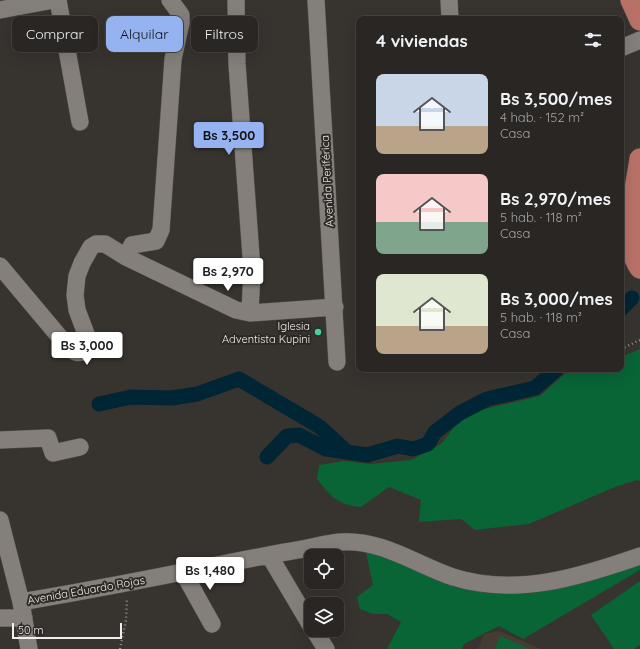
<!DOCTYPE html>
<html lang="es">
<head>
<meta charset="utf-8">
<style>
  :root { --surface:#292623; --page:#353230; --text:#f1f3f6; --muted:#a5a5a6; --line:#454341; --accent:#95b2f1 }
  body { margin:0; font-family:Quicksand,sans-serif; background:var(--page); color:var(--text); height:100vh; display:flex; flex-direction:column; font-size:15px; white-space:nowrap }
  * { box-sizing:border-box; margin:0 }
  p { font-size:13px; color:var(--muted) }
  .icon { flex:none; width:22px; height:22px; fill:none; stroke:currentColor; stroke-width:2; stroke-linecap:round; stroke-linejoin:round }
  .map { position:relative; flex:1; overflow:hidden }
  .panel { position:absolute; left:356px; top:16px; width:268px; height:356px; display:flex; flex-direction:column; background:var(--surface); border-radius:8px; box-shadow:0 4px 16px #0002,0 0 0 1px var(--line) }
  .panel>* { flex:none }
  .hud { position:absolute; left:12px; top:16px; width:284px; height:36px; display:flex; gap:8px }
  .controls { position:absolute; left:304px; top:549px; display:grid; gap:8px }
  .controls a { display:grid; place-items:center; width:40px; height:40px; border-radius:8px; background:var(--surface); box-shadow:0 4px 16px #0002,0 0 0 1px var(--line); font-size:20px }
  .scale { position:absolute; left:12px; bottom:10px; width:110px; box-sizing:border-box; padding-left:4px; border:2px solid #f1efec; border-top:0; font-size:11px; line-height:14px; white-space:nowrap; color:#f1efec; -webkit-text-stroke:3px #2d2925; paint-order:stroke }
  .price { position:absolute; translate:-50% -34px; padding:0 9px; border-radius:4px; background:#fff; color:#222; font-size:13px; line-height:26px; filter:drop-shadow(0 1px 2px #0008) }
  .price::after { content:''; position:absolute; left:50%; top:24px; width:12px; height:9px; margin-left:-6px; background:inherit; clip-path:polygon(0 0,100% 0,50% 100%) }
  .price.selected { background:var(--accent); color:#111 }
  ul { padding:0; list-style:none }
  li { display:flex; align-items:center; gap:12px; height:100px; padding:0 20px }
  li span { display:grid; place-items:center; flex:none; width:112px; height:80px; border-radius:8px; color:#555 }
  li>.icon { margin-inline-start:auto }
  span .icon { width:48px; height:48px; fill:#fffc; stroke-width:1 }
  li b { font-size:17px }
  h2 { display:flex; justify-content:space-between; align-items:center; height:48px; padding:0 20px; font-size:17px }
  .tag { padding:0 14px; border-radius:8px; background:var(--surface); box-shadow:0 4px 16px #0002,0 0 0 1px var(--line); font-size:14px; line-height:36px }
  .tag.selected { background:var(--accent); color:#111 }
  .map>svg:first-child { display:block }
  .built { fill:#453c33 }
  .green { fill:#096436 }
  .lines { fill:none; stroke-linecap:round; stroke-linejoin:round }
  .canal { stroke:#002535; stroke-width:15 }
  .minor-casing { stroke:#55524e; stroke-width:18 }
  .major-casing { stroke:#55524e; stroke-width:22 }
  .path { stroke:#918e8b; stroke-width:2.5; stroke-dasharray:1 3; stroke-linecap:butt }
  .minor { stroke:#847f7a; stroke-width:17 }
  .major { stroke:#b87167; stroke-width:21 }
  .poi-dot { fill:#3ed4a2; stroke:#2d2925; stroke-width:1.5 }
  .labels { text-anchor:middle; stroke-width:4; stroke-linejoin:round; paint-order:stroke }
  .street-label { font-size:11px; fill:#f1efec; stroke:#2d2925 }
  .poi-label { font-size:11px; fill:#f1efec; stroke:#2d2925; text-anchor:end }
</style>
</head>
<body>
<div class="map">
<svg width="640" height="649" viewBox="0 0 640 649">
  <rect width="100%" height="100%" fill="#37332f"/>
  <path class="built" d="M499,631L541,649H478L484,634Z"/>
  <path class="green" d="M640,349V481L637,480L615,487L529,524L475,530L461,519L419,522L421,500L389,487L361,507C338,505 331,497 317,479L319,465L344,461L370,464L411,460L441,444L459,421L480,410L540,396L570,369H621V357Z
    M365,548L427,568L524,583L640,551V570L523,639L499,626L464,644L462,649H387L401,622L387,614H373L360,609L357,597L373,585Z
    M640,581V645L634,649H614L591,615Z
    M500,636L530,649H495Z"/>
  <g class="lines">
    <path class="canal" d="M621,309L632,298
      M99,404L131,397L172,398L197,394L239,379L320,427L347,452
      M267,457L287,436L299,435L326,449L367,455L398,446L413,449L428,444L435,432L460,413L487,399L535,388L557,369"/>
    <defs>
      <path id="minor" d="M58,0L80,122
        M236,0L237,64L252,270L250,313
        M316,0L337,362
        M449,0L450,19
        M0,10L54,0
        M621,48L640,40
        M126,257L132,245L156,241L161,230L173,59L181,23V15L170,0
        M0,266L68,347C75,353 78,354 87,351L89,346L88,339L77,310L75,295L77,276L82,263L91,247L96,244H105L126,257L236,310L250,313L335,307
        M0,440L48,438L53,453L80,447
        M0,520L21,602L29,649
        M269,555L311,626
        M183,572L212,624
        M21,602C85,591 149,579 212,566C243,560 273,554 303,549C316,546 329,543 341,542C381,539 417,565 453,577C516,597 580,577 640,556
        M0,618H24
        M314,630L326,649"/>
      <path id="major" d="M631,0L640,20
        M640,159C636,187 622,244 640,268"/>
    </defs>
    <use href="#minor" class="minor-casing"/>
    <use href="#major" class="major-casing"/>
    <path class="path" d="M621,349L640,340
      M120,649L126,620L127,598"/>
    <use href="#minor" class="minor"/>
    <use href="#major" class="major"/>
  </g>
  <circle class="poi-dot" cx="318" cy="332" r="4"/>
  <g class="labels">
    <g class="street-label">
      <text transform="translate(327 181) rotate(-93)" y="4">Avenida Periférica</text>
      <text transform="translate(86 590) rotate(-10)" y="4">Avenida Eduardo Rojas</text>
    </g>
    <g class="poi-label">
      <text x="310" y="330">Iglesia<tspan x="310" dy="13">Adventista Kupini</tspan></text>
    </g>
  </g>
</svg>
<div class="controls">
<a><svg class="icon" aria-label="locate" viewBox="0 0 24 24"><circle cx="12" cy="12" r="6"/><path d="M12 2v4M12 18v4M2 12h4M18 12h4"/></svg></a>
<a><svg class="icon" aria-label="layers" viewBox="0 0 24 24"><path d="M12 4l9 5-9 5-9-5zM3 14l9 5 9-5"/></svg></a>
</div>
<div class="scale">50 m</div>
<b class="price selected" style="left:229px;top:156px">Bs 3,500</b>
<b class="price" style="left:228px;top:292px">Bs 2,970</b>
<b class="price" style="left:87px;top:366px">Bs 3,000</b>
<b class="price" style="left:210px;top:591px">Bs 1,480</b>
<div class="hud">
<a class="tag">Comprar</a>
<a class="tag selected">Alquilar</a>
<a class="tag">Filtros</a>
</div>
<section class="panel">
<h2>4 viviendas<svg class="icon" aria-label="filters" viewBox="0 0 24 24"><path d="M4 7h16M4 17h16"/><circle cx="9" cy="7" r="2"/><circle cx="15" cy="17" r="2"/></svg></h2>
<ul>
<li><span style="background:linear-gradient(#c9d6e8 65%,#b9a48a 0)"><svg class="icon" aria-label="home" viewBox="0 0 24 24"><path d="M3 11l9-7 9 7M6 9v11h12V9"/></svg></span><div><b>Bs 3,500/mes</b><p>4 hab. · 152 m²</p><p>Casa</p></div></li>
<li><span style="background:linear-gradient(#f6c9c9 60%,#7fa58c 0)"><svg class="icon" aria-label="home" viewBox="0 0 24 24"><path d="M3 11l9-7 9 7M6 9v11h12V9"/></svg></span><div><b>Bs 2,970/mes</b><p>5 hab. · 118 m²</p><p>Casa</p></div></li>
<li><span style="background:linear-gradient(#dfe7d0 65%,#b9a48a 0)"><svg class="icon" aria-label="home" viewBox="0 0 24 24"><path d="M3 11l9-7 9 7M6 9v11h12V9"/></svg></span><div><b>Bs 3,000/mes</b><p>5 hab. · 118 m²</p><p>Casa</p></div></li>
</ul>
</section>
</div>
</body>
</html>
